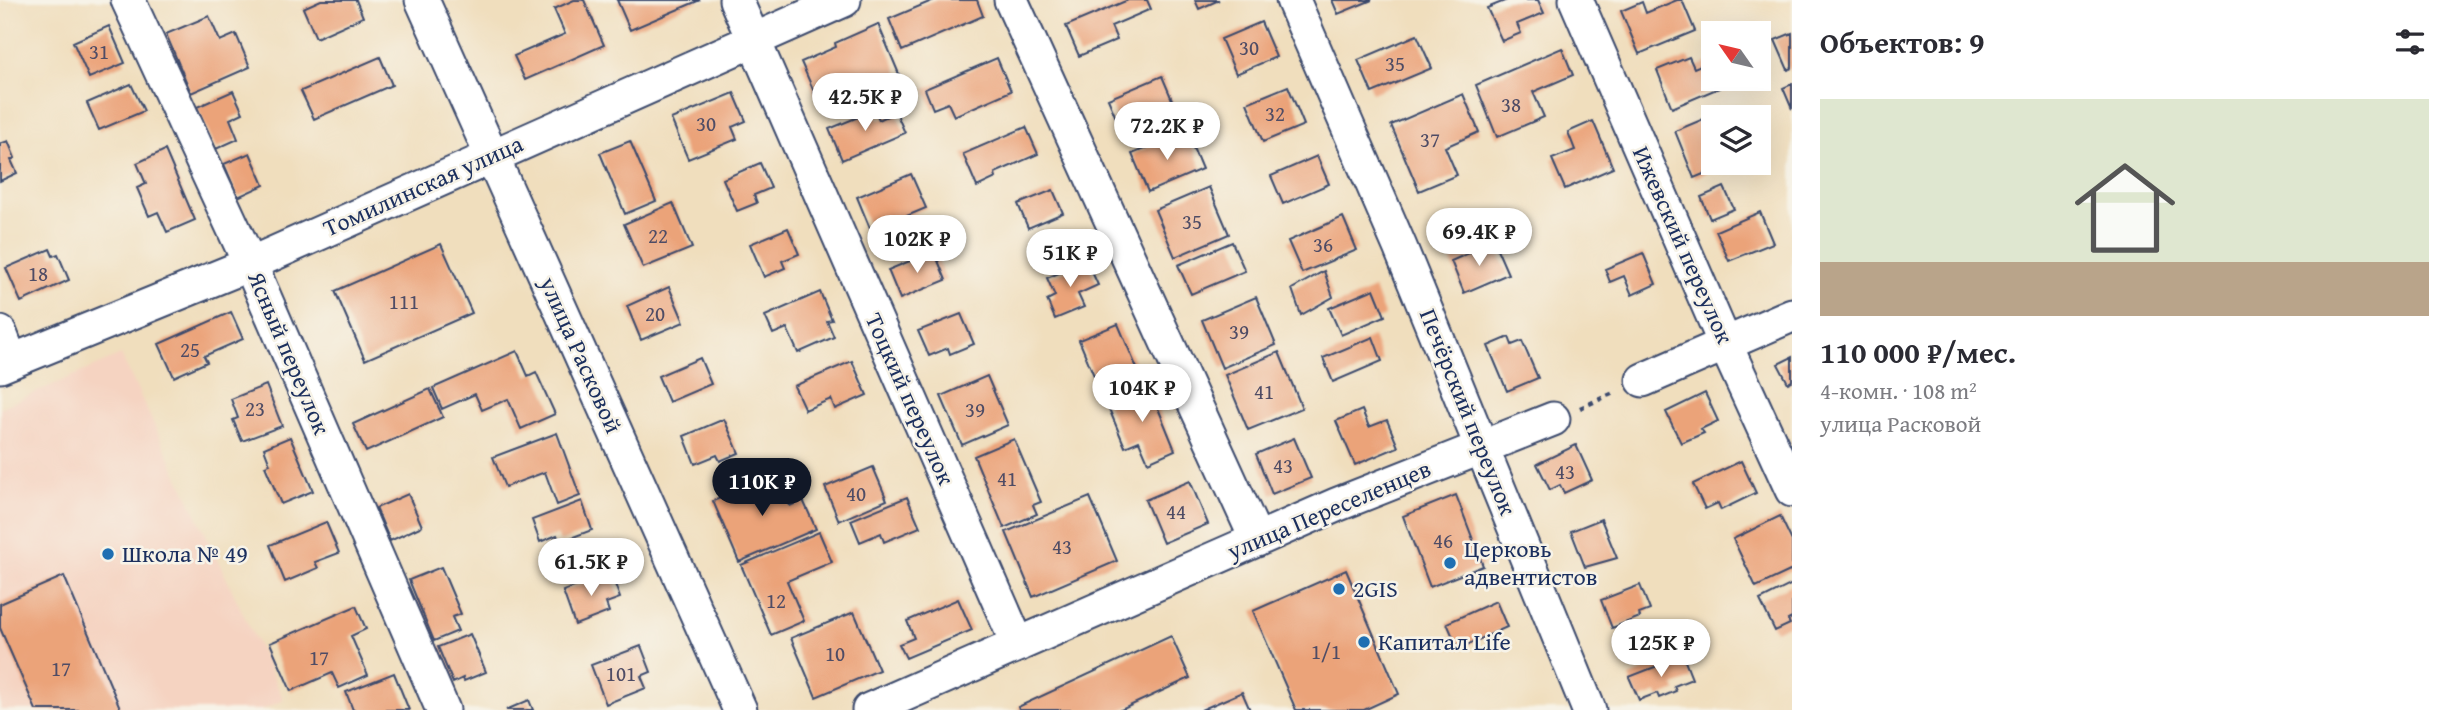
<!DOCTYPE html>
<html lang="ru">
<head>
<meta charset="utf-8">
<style>
  :root { --surface:#fff; --page:#f7f7f7; --text:#2b2b33; --muted:#7c7c81; --line:#e1e1e2; --accent:#111827 }
  body { margin:0; font-family:"Gentium Book Plus",serif; background:var(--page); color:var(--text); height:100vh; display:flex; flex-direction:column; font-size:26px; white-space:nowrap }
  * { box-sizing:border-box; margin:0 }
  p { font-size:23px; color:var(--muted) }
  .icon { flex:none; width:38px; height:38px; fill:none; stroke:currentColor; stroke-width:2; stroke-linecap:round; stroke-linejoin:round }
  .map { position:relative; flex:1; overflow:hidden }
  .sheet { display:flex; flex-direction:column; background:var(--surface); width:665px }
  .sheet>* { flex:none }
  .needle { width:46px; rotate:304deg }
  .controls { position:absolute; left:1701px; top:21px; display:grid; gap:14px }
  .controls a { display:grid; place-items:center; width:70px; height:70px; border-radius:0px; background:var(--surface); box-shadow:0 7px 28px #0002; font-size:35px }
  .price { position:absolute; translate:-50% -60px; padding:0 16px; border-radius:24px; background:#fff; color:#222; font-size:23px; line-height:46px; filter:drop-shadow(0 2px 4px #0008) }
  .price::after { content:''; position:absolute; left:50%; top:42px; width:21px; height:16px; margin-left:-10px; background:inherit; clip-path:polygon(0 0,100% 0,50% 100%) }
  .price.on { background:var(--accent); color:#fff }
  ul { padding:0; list-style:none }
  li { display:grid; align-content:center; gap:14px; height:371px; padding:0 28px }
  li+li { border-top:2px solid var(--line) }
  li span { display:grid; place-items:center; height:217px; border-radius:0px; color:#555 }
  li>.icon { margin-inline-start:auto }
  span .icon { width:126px; height:126px; fill:#fffc; stroke-width:1 }
  li b { font-size:30px }
  h2 { display:flex; justify-content:space-between; align-items:center; height:84px; padding:0 28px; font-size:30px }
  main { display:flex; flex:1; min-height:0 }
  .map>svg:first-child { display:block }
  .built { fill:#f5d3c1 }
  .building { fill:#eba379 }
  .lines { fill:none; stroke-linecap:round; stroke-linejoin:round }
  .minor-casing { stroke:#3b496c; stroke-width:37 }
  .path { stroke:#3b496c; stroke-width:4.5; stroke-dasharray:5 5; stroke-linecap:butt }
  .minor { stroke:#fff; stroke-width:33 }
  .poi-dot { fill:#1f6fb2; stroke:#f7f3e8; stroke-width:2.5 }
  .labels { text-anchor:middle; stroke-width:5; stroke-linejoin:round; paint-order:stroke }
  .number-label { font-size:21px; fill:#4f4c65 }
  .street-label { font-size:24px; fill:#1b2f5e; stroke:#f7f3e8 }
  .poi-label { font-size:24px; fill:#1b2f5e; stroke:#f7f3e8; text-anchor:start }
</style>
</head>
<body>
<main>
<div class="map">
<svg width="1792" height="710" viewBox="0 0 1792 710">
  <rect width="100%" height="100%" fill="#f7f3e8"/>
  <filter id="ink" filterUnits="userSpaceOnUse"><feTurbulence type="fractalNoise" baseFrequency=".0143" numOctaves="2"/><feDisplacementMap in="SourceGraphic" scale="14" xChannelSelector="R" yChannelSelector="G"/><feConvolveMatrix kernelMatrix="1 2 1 2 8 2 1 2 1" color-interpolation-filters="sRGB"/></filter>
  <filter id="wash" filterUnits="userSpaceOnUse"><feTurbulence type="fractalNoise" baseFrequency=".00686" numOctaves="4" result="noise"/><feDisplacementMap in="SourceGraphic" scale="28" xChannelSelector="R" yChannelSelector="G"/><feGaussianBlur stdDeviation="1.57" result="paint"/><feColorMatrix in="noise" values="0 0 0 0 0 0 0 0 0 0 0 0 0 0 0 0 0 1.4 0 .05"/><feComposite in="paint" operator="in"/></filter>
  <g filter="url(#wash)">
    <rect width="100%" height="100%" fill="#f0debd"/>
    <path class="built" d="M121,355L284,700L261,710H0V408Z"/>
    <g id="blocks">
      <path class="building" d="M321,0H356L363,17L316,38L303,8Z
        M574,0H584L604,45L525,80L514,56L565,34L554,9Z
        M617,0H700L630,30Z
        M934,0H977L983,16L902,51L889,19Z
        M1128,0H1147L1151,9L1111,26L1117,40L1079,56L1066,26Z
        M1195,0H1219L1199,9Z
        M1332,0H1372L1338,14Z
        M1507,0H1538L1544,13L1517,24L1521,33L1502,41L1487,8Z
        M1677,0H1682L1695,31L1639,54L1621,11L1642,2L1646,13Z
        M209,16L220,41L236,34L250,67L191,93L166,34Z
        M1261,22L1276,57L1236,74L1221,39Z
        M878,24L899,74L859,92L852,77L815,94L801,62L836,47L835,43Z
        M109,26L125,63L89,78L73,42Z
        M1792,33V68L1788,70L1775,40Z
        M1417,35L1432,68L1372,93L1358,60Z
        M1562,48L1573,75L1533,92L1544,117L1497,137L1476,85Z
        M380,57L392,85L314,119L301,91Z
        M1689,57L1694,68L1708,62L1719,88L1672,108L1657,70Z
        M997,58L1011,91L954,116L948,103L933,109L925,89Z
        M1162,76L1173,102L1119,125L1108,99Z
        M131,84L144,111L99,130L87,103Z
        M1792,84V109L1783,88Z
        M1288,86L1304,125L1263,142L1247,103Z
        M233,91L243,113L230,119L238,139L216,149L197,107Z
        M734,93L746,121L732,127L737,139L688,159L671,119Z
        M1463,94L1479,132L1445,147L1457,175L1419,191L1391,125Z
        M875,110L879,120L896,112L905,133L842,160L829,129Z
        M1713,115V163H1730L1694,178L1675,131Z
        M1593,121L1613,168L1565,189L1552,159L1575,150L1568,132Z
        M1026,127L1038,154L995,173L996,178L977,187L963,154Z
        M1186,131L1202,169L1148,192L1132,154Z
        M8,141L15,158L11,160L17,173L0,181V144Z
        M630,141L656,201L625,214L600,153Z
        M165,150L195,220L167,232L158,212L149,216L137,188L146,184L137,163Z
        M250,153L264,185L238,197L224,164Z
        M1317,156L1329,184L1283,204L1271,176Z
        M760,163L771,188L754,195L757,203L737,211L723,179Z
        M911,174L926,208L871,231L857,197Z
        M1209,187L1229,234L1175,257L1155,210Z
        M1724,187L1734,209L1710,219L1701,197Z
        M1053,190L1063,213L1028,228L1018,204Z
        M673,203L692,248L643,268L624,224Z
        M1760,212L1773,243L1729,261L1716,231Z
        M1343,217L1357,250L1302,273L1288,241Z
        M788,228L799,254L782,261L785,268L764,277L750,244Z
        M1232,242L1245,271L1191,294L1178,265Z
        M1494,242L1508,274L1464,293L1451,261Z
        M441,244L472,313L365,360L335,291Z
        M50,249L53,256L58,254L69,280L21,302L6,268Z
        M934,251L946,280L900,299L888,270Z
        M1643,253L1656,284L1632,295L1624,276L1610,282L1605,269Z
        M1087,261L1098,285L1078,294L1084,307L1055,319L1047,300L1055,296L1047,278Z
        M1324,271L1333,297L1301,315L1292,289Z
        M669,287L684,322L641,340L627,306Z
        M1374,289L1385,316L1341,335L1329,308Z
        M820,292L832,320L827,321L834,337L798,353L787,328L773,334L765,316Z
        M1256,297L1276,345L1222,368L1202,320Z
        M231,312L243,339L204,356L207,362L174,377L159,344Z
        M961,314L974,344L950,354L948,348L929,356L918,331Z
        M1118,324L1139,373L1100,390L1079,340Z
        M1373,337L1382,361L1333,382L1323,358Z
        M1509,337L1512,345L1522,341L1538,378L1507,391L1488,346Z
        M517,351L528,376L536,372L555,414L521,429L508,399L482,410L475,394L442,409L433,388Z
        M1279,352L1302,408L1248,430L1225,375Z
        M1792,357V381L1788,383L1778,364Z
        M700,358L711,384L669,402L658,376Z
        M852,361L867,395L835,409L831,399L805,410L794,386Z
        M987,376L1008,425L962,445L941,396Z
        M266,385L282,426L242,441L233,420L238,418L231,399Z
        M1149,386L1175,450L1148,462L1139,441L1125,447L1107,404Z
        M430,389L443,417L366,452L353,424Z
        M1705,393L1718,421L1701,429L1704,433L1681,443L1666,412Z
        M1362,410L1369,427L1387,420L1398,447L1355,465L1336,421Z
        M724,419L739,453L720,461L717,455L695,464L684,436Z
        M557,433L580,496L557,505L545,472L505,487L493,457Z
        M290,437L313,491L281,504L265,466L270,464L264,448Z
        M1294,438L1311,478L1272,494L1256,454Z
        M1014,439L1041,502L1033,505L1037,514L1004,528L974,456Z
        M1576,445L1592,480L1564,493L1560,485L1550,490L1537,464Z
        M1741,461L1756,493L1721,510L1718,503L1705,509L1693,484Z
        M873,467L887,500L839,521L825,487Z
        M777,475L790,506L803,500L816,529L739,562L713,501Z
        M1190,481L1208,524L1163,543L1145,500Z
        M408,494L422,526L390,541L376,508Z
        M1456,495L1483,566L1430,587L1403,516Z
        M907,497L920,527L884,542L881,533L860,542L851,520Z
        M1090,497L1117,561L1033,597L1006,532Z
        M582,501L592,530L560,542L557,535L540,542L532,520Z
        M1780,516L1792,541V570L1756,587L1733,539Z
        M1601,519L1617,558L1585,567L1571,531Z
        M326,522L339,553L315,562L318,568L285,582L270,545Z
        M819,532L832,562L787,581L804,621L771,635L741,565Z
        M441,567L461,614L452,617L458,631L434,641L409,580Z
        M1346,570L1399,694L1364,710H1296L1253,611Z
        M611,573L620,598L606,603L609,612L575,625L563,591Z
        M64,576L121,710H36L0,628V604Z
        M1792,584V618L1788,620L1790,624L1775,631L1760,600Z
        M1640,585L1650,610L1639,614L1640,617L1612,628L1601,600Z
        M958,599L972,630L906,658L899,644L914,638L907,621Z
        M1496,601L1507,627L1458,649L1447,623Z
        M356,606L366,629L351,636L368,675L339,688L332,673L291,691L270,643Z
        M854,612L879,670L816,697L791,638Z
        M470,634L486,672L464,681L463,678L453,683L438,647Z
        M1171,636L1190,678L1121,710H1019L1018,707Z
        M641,646L651,672L641,676L646,688L606,704L591,665Z
        M1683,656L1692,679L1674,686L1676,691L1659,698L1657,693L1639,700L1629,677Z
        M394,673L409,710H353L346,692Z
        M1242,692L1250,710H1201Z
        M529,700L533,710H506Z"/>
    </g>
  </g>
  <g filter="url(#ink)">
    <use href="#blocks" fill-opacity="0" stroke="#3b496c" stroke-width="2"/>
    <g class="lines">
      <defs>
        <path id="minor" d="M128,0L250,264L443,710
          M422,0L740,710
          M736,0L1018,645
          M1011,0L1257,540
          M1293,0L1400,247L1589,710
          M1576,0L1726,346L1792,490
          M0,333L11,361
          M0,366L250,264L844,0
          M1643,380L1792,315
          M869,710L1336,505L1553,419"/>
      </defs>
      <use href="#minor" class="minor-casing"/>
      <path class="path" d="M1580,408L1616,392"/>
      <use href="#minor" class="minor"/>
    </g>
  </g>
  <g class="poi-dot">
    <circle cx="108" cy="554" r="7"/>
    <circle cx="1450" cy="563" r="7"/>
    <circle cx="1339" cy="589" r="7"/>
    <circle cx="1364" cy="642" r="7"/>
  </g>
  <g class="labels">
    <g class="number-label">
      <text x="1249" y="55">30</text>
      <text x="99" y="59">31</text>
      <text x="1395" y="71">35</text>
      <text x="1511" y="112">38</text>
      <text x="1275" y="121">32</text>
      <text x="706" y="131">30</text>
      <text x="1430" y="147">37</text>
      <text x="1192" y="229">35</text>
      <text x="658" y="243">22</text>
      <text x="1323" y="252">36</text>
      <text x="38" y="281">18</text>
      <text x="404" y="309">111</text>
      <text x="655" y="321">20</text>
      <text x="1239" y="339">39</text>
      <text x="190" y="357">25</text>
      <text x="1264" y="399">41</text>
      <text x="255" y="416">23</text>
      <text x="975" y="417">39</text>
      <text x="1283" y="473">43</text>
      <text x="1565" y="479">43</text>
      <text x="1007" y="486">41</text>
      <text x="856" y="501">40</text>
      <text x="1176" y="519">44</text>
      <text x="1443" y="548">46</text>
      <text x="1062" y="554">43</text>
      <text x="776" y="608">12</text>
      <text x="1326" y="659">1/1</text>
      <text x="835" y="661">10</text>
      <text x="319" y="665">17</text>
      <text x="61" y="676">17</text>
      <text x="621" y="681">101</text>
    </g>
    <g class="street-label">
      <text transform="translate(423 186) rotate(-24)" y="8">Томилинская улица</text>
      <text transform="translate(1683 245) rotate(66)" y="8">Ижевский переулок</text>
      <text transform="translate(289 353) rotate(67)" y="8">Ясный переулок</text>
      <text transform="translate(581 355) rotate(66)" y="8">улица Расковой</text>
      <text transform="translate(910 399) rotate(66)" y="8">Тоцкий переулок</text>
      <text transform="translate(1468 412) rotate(68)" y="8">Печёрский переулок</text>
      <text transform="translate(1329 510) rotate(-23)" y="8">улица Переселенцев</text>
    </g>
    <g class="poi-label">
      <text x="1464" y="557">Церковь<tspan x="1464" dy="28">адвентистов</tspan></text>
      <text x="122" y="562">Школа № 49</text>
      <text x="1353" y="597">2GIS</text>
      <text x="1378" y="650">Капитал Life</text>
    </g>
  </g>
</svg>
<div class="controls">
<a><svg class="needle" viewBox="-14 -14 28 28"><path d="M0-13l5 13h-10z" fill="#e53935"/><path d="M0 13l5-13h-10z" fill="#7c7c81"/></svg></a>
<a><svg class="icon" aria-label="layers" viewBox="0 0 24 24"><path d="M12 4l9 5-9 5-9-5zM3 14l9 5 9-5"/></svg></a>
</div>
<b class="price" style="left:865px;top:133px">42.5K ₽</b>
<b class="price" style="left:1167px;top:162px">72.2K ₽</b>
<b class="price" style="left:1479px;top:268px">69.4K ₽</b>
<b class="price" style="left:917px;top:275px">102K ₽</b>
<b class="price" style="left:1070px;top:289px">51K ₽</b>
<b class="price" style="left:1142px;top:424px">104K ₽</b>
<b class="price on" style="left:762px;top:518px">110K ₽</b>
<b class="price" style="left:591px;top:598px">61.5K ₽</b>
<b class="price" style="left:1661px;top:679px">125K ₽</b>
</div>
<section class="sheet">
<h2>Объектов: 9<svg class="icon" aria-label="filters" viewBox="0 0 24 24"><path d="M4 7h16M4 17h16"/><circle cx="9" cy="7" r="2"/><circle cx="15" cy="17" r="2"/></svg></h2>
<ul>
<li><span style="background:linear-gradient(#dfe7d0 75%,#b9a48a 0)"><svg class="icon" aria-label="home" viewBox="0 0 24 24"><path d="M3 11l9-7 9 7M6 9v11h12V9"/></svg></span><div><b>110 000 ₽/мес.</b><p>4-комн. · 108 m²</p><p>улица Расковой</p></div></li>
</ul>
</section>
</main>
</body>
</html>
